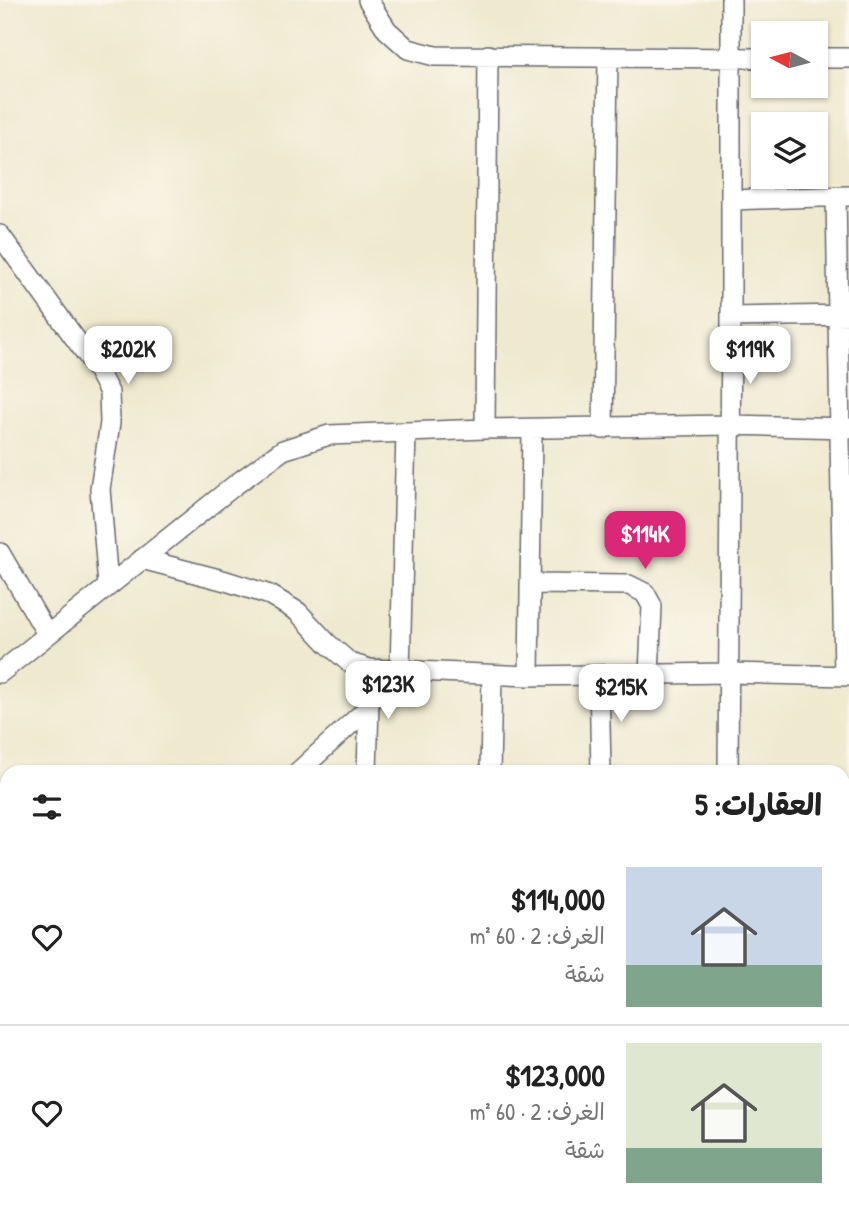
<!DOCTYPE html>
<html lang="ar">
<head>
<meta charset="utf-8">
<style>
  :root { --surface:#fff; --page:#f2f2f2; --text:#222; --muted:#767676; --line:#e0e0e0; --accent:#db2777 }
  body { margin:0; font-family:"Patrick Hand","Playpen Sans Arabic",sans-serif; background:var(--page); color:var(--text); direction:rtl; height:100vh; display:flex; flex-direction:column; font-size:26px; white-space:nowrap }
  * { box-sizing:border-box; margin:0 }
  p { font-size:23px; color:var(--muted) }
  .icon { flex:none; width:38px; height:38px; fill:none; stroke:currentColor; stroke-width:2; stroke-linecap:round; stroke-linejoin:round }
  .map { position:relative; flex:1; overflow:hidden; direction:ltr }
  .sheet { position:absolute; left:0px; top:765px; width:850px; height:450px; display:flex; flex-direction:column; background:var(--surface); border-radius:21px 21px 0 0; box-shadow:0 2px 5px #0004; direction:rtl }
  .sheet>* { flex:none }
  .needle { width:46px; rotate:277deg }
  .buttons { position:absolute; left:751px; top:21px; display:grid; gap:14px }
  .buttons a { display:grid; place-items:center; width:77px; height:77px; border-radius:0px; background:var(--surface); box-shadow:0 2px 5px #0004; font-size:35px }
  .price { position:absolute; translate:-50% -60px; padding:0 16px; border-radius:14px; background:#fff; color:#222; font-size:23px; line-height:46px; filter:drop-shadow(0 2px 4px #0008) }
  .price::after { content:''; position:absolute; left:50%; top:42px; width:21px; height:16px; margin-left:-10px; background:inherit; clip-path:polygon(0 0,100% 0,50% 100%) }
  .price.current { background:var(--accent); color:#fff }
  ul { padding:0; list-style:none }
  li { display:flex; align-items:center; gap:21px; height:175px; padding:0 28px }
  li+li { border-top:2px solid var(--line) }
  li span { display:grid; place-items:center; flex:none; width:196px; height:140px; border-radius:0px; color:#555 }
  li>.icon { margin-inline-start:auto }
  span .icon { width:84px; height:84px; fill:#fffc; stroke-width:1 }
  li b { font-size:30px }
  h2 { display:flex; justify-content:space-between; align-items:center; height:84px; padding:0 28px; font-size:30px }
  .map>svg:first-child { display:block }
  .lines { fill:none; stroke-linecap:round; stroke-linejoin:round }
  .minor-casing { stroke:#6a686f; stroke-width:22 }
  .minor { stroke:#fff; stroke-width:19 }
</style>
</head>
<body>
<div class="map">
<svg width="849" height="1214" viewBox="0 0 849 1214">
  <rect width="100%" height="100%" fill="#fbf7ec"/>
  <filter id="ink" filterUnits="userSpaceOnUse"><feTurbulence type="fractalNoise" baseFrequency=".0143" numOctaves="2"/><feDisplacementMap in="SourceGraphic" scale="14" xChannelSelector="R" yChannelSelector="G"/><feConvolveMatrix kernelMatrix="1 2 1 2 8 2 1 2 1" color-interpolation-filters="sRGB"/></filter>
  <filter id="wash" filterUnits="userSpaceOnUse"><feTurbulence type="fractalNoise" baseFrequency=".00686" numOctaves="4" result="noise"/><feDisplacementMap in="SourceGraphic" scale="28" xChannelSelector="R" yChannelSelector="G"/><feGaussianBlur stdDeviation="1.57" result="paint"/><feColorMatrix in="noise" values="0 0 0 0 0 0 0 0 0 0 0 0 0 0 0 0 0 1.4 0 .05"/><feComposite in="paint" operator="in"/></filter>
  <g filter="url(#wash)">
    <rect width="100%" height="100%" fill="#efe9cf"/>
  </g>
  <g filter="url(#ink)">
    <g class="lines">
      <defs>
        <path id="minor" d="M368,0L387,30L408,49L435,56L763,58
          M816,58H849
          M836,196L844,676
          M731,200L849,196
          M0,235L95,366L109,392L110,423L100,489L108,585
          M731,317L849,315
          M485,429L488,55
          M603,429L608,57
          M0,553L47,634
          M142,559L226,581L270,595L298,612L327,643L350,663L370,669L529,676L729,673L849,676
          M530,584L629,585L645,593L652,606L649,674
          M400,671L406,432
          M0,673L235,485L283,450L329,435L485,429L729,425L849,428
          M529,676L532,429
          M599,676L601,772
          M298,772L369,707
          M367,772L370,669
          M490,772L492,675
          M728,772L731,317V0
          M844,1075L847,835L849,826
          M228,1208V1214
          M362,1214V1208
          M480,1214V1208
          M598,1214V1208
          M715,1214L716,1208
          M839,1214V1208"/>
      </defs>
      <use href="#minor" class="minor-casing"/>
      <use href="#minor" class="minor"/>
    </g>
  </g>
</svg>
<div class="buttons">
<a><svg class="needle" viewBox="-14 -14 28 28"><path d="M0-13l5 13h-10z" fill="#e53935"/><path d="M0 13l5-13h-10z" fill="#767676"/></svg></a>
<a><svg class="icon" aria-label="layers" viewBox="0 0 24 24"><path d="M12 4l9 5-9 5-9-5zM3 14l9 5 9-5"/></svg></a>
</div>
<b class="price" style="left:128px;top:386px">$202K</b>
<b class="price" style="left:750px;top:386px">$119K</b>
<b class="price current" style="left:645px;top:571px">$114K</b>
<b class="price" style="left:388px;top:721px">$123K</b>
<b class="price" style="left:621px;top:724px">$215K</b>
<section class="sheet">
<h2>العقارات: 5<svg class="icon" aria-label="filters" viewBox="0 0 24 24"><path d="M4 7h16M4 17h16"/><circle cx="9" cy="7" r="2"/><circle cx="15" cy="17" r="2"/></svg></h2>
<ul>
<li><span style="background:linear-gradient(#c9d6e8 70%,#7fa58c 0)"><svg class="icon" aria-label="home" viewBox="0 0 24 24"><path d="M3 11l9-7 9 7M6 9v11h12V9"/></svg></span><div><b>$114,000</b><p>الغرف: 2 · 60 m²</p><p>شقة</p></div><svg class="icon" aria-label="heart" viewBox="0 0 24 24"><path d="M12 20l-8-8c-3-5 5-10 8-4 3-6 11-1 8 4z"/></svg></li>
<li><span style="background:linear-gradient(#dfe7d0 75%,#7fa58c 0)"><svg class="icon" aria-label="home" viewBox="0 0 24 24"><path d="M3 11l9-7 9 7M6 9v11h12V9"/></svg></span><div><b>$123,000</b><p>الغرف: 2 · 60 m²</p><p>شقة</p></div><svg class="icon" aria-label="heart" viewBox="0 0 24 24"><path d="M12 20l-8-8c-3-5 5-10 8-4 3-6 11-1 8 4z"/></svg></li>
</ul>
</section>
</div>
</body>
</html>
